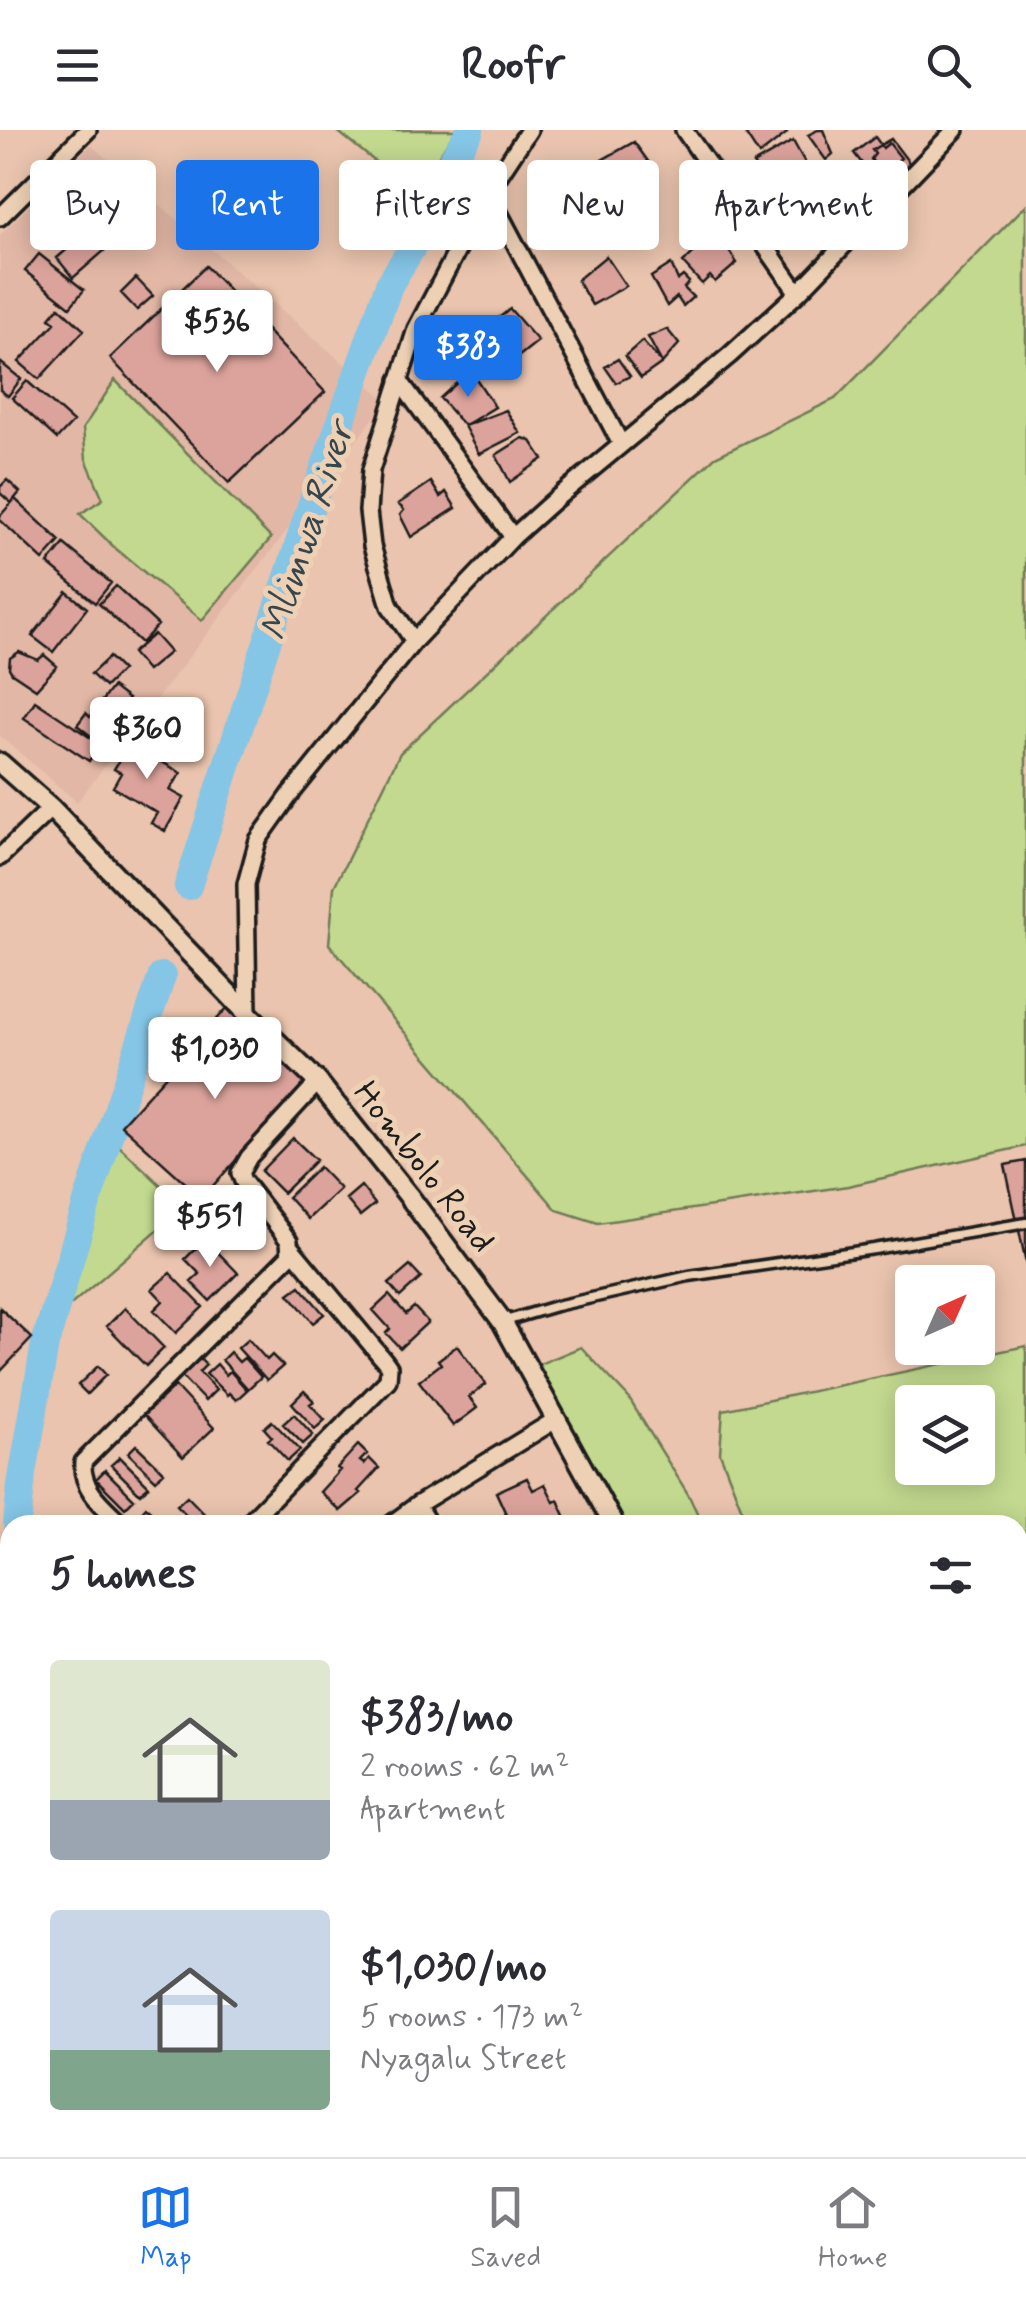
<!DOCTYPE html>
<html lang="en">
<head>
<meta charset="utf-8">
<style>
  :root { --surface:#fff; --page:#f2f2f3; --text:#2b2b33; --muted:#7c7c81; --line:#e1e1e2; --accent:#1a73e8 }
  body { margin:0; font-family:Mynerve,sans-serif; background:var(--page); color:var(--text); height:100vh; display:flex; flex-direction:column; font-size:38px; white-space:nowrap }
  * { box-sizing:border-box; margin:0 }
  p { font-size:32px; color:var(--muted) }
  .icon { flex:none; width:55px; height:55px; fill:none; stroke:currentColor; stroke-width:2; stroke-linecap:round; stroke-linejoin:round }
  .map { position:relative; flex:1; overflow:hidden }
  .sheet { position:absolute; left:0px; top:1385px; width:1028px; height:642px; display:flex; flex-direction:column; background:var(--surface); border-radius:30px 30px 0 0; box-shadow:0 5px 25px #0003 }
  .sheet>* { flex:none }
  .hud { position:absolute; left:30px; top:30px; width:968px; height:90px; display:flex; gap:20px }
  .needle { width:65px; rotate:45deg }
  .buttons { position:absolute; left:895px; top:1135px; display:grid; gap:20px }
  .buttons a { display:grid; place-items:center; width:100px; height:100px; border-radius:10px; background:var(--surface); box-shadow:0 5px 25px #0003; font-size:50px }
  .price { position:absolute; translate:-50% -85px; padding:0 22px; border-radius:10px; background:#fff; color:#222; font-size:32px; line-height:65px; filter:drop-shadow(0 2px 5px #0008) }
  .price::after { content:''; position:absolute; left:50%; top:60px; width:30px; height:22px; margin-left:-15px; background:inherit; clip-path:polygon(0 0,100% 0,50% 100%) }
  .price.current { background:var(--accent); color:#fff }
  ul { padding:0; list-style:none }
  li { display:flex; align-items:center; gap:30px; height:250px; padding:0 50px }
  li span { display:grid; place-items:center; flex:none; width:280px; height:200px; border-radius:10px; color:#555 }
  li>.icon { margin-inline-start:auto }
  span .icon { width:120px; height:120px; fill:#fffc; stroke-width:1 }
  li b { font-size:42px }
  h2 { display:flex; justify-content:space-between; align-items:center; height:120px; padding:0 50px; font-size:42px }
  .pill { padding:0 35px; border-radius:10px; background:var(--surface); box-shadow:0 5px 25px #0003; font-size:35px; line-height:90px }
  .pill.current { background:var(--accent); color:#fff }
  header { display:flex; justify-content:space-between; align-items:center; height:130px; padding:0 50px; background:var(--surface); font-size:45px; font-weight:800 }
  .menu { display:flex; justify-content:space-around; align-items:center; height:140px; border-top:2px solid var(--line); background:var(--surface); font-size:28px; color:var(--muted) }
  .menu a { display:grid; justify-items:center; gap:5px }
  .menu .current { color:var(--accent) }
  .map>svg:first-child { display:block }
  .built { fill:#e2b7a6 }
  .green { fill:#c2d98f; stroke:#6f7a56; stroke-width:2.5; fill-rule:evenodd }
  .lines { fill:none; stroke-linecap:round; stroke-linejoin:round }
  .river { stroke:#85c5e6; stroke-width:28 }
  .building { fill:#dca39c; stroke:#1c1c1c; stroke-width:2.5 }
  .service-casing { stroke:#1c1c1c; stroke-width:15 }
  .minor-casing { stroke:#1c1c1c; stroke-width:22 }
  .tertiary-casing { stroke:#1c1c1c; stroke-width:25 }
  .service { stroke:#eed1b5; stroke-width:8 }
  .minor { stroke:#eed1b5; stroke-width:15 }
  .tertiary { stroke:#eed1b5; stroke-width:18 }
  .labels { text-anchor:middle; stroke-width:10; stroke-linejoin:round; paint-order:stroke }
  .street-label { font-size:35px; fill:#1c1c1c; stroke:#eed1b5 }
  .water-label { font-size:38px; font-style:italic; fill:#36464e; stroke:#eed1b5 }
</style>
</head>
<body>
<header><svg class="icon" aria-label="menu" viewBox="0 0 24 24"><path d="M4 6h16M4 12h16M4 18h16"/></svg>Roofr<svg class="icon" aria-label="search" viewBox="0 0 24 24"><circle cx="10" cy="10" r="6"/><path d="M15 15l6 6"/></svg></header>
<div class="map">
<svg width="1026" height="2027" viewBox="0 0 1026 2027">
  <rect width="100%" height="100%" fill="#eac4ae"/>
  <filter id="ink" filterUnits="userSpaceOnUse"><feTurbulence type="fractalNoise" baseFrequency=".01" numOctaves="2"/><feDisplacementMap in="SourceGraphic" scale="20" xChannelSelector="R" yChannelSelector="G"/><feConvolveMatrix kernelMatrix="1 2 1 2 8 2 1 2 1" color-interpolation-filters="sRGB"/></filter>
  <g filter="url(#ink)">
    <path class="built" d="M91,15L387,271L77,672L0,606V105Z"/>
    <path class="green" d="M336,0H456L414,63Z
      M1026,75V1016L848,1056L598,1093L557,1080L329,814L334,757L400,623L715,327L835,269Z
      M115,250L271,408L202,490L115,418L80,384L103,369L86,329L83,298Z
      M118,1015L184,1077L65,1180Z
      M1026,1216V2027H973L970,2018H1018V1395H748L720,1323L723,1280ZM912,1272H978V1338H912Z
      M581,1217L628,1267L688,1364L703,1395H627L537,1235Z
      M509,2018H713L707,2027H506Z"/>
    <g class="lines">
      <path class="river" d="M188,756L311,376L389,155L416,111L442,47L470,0
        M17,1395L21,1355L45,1214L89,1066L162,846
        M0,1517L10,1435
        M0,1572V1584"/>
    </g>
    <path class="building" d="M754,0H785L787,3L759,25L746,5Z
      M818,0H823L833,24L826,30L808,5Z
      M875,7L883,18L889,13L901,28L874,49L854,23Z
      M891,9L910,34L886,52L871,29L875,24L872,20Z
      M793,11L809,40L774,63L753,34Z
      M634,12L650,34L640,42L642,47L619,61L614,49L606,52L593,35Z
      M87,102L104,121L73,148L57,128Z
      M719,106L737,133L715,152L710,146L702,154L683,133L698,118Z
      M39,124L84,160L70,177L25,141Z
      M606,126L626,156L592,175L577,150Z
      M671,134L678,150L683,146L689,152L684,158L693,167L683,176L677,167L667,176L651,147Z
      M206,136L325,262L229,353L110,228Z
      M136,148L153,166L137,180L121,163Z
      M59,177L84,200L39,249L19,232L55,193L50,188Z
      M510,179L538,211L508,235L485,199Z
      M667,199L679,214L662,233L648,207Z
      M642,211L662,233L641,248L625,226Z
      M618,229L630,246L616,253L605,237Z
      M0,232L21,249L8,266L0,260Z
      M475,247L495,277L464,296L440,268L461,249Z
      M27,251L73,292L57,309L12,268Z
      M506,280L520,303L479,324L464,296Z
      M523,308L531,311L543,329L510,352L496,325Z
      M7,350L20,362L11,373L0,363V357Z
      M431,352L440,367L446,362L456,378L411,407L400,385L404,380L398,374Z
      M15,369L60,411L43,430L0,390V386Z
      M64,414L111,453L95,473L48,434Z
      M116,456L158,495L141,513L99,474Z
      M67,462L87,478L53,522L32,506Z
      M154,504L170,522L147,541L132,523Z
      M19,522L38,530L44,525L57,536L36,559L12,543L9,538L10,528Z
      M109,527L122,540L105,557L91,544Z
      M112,557L128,569L96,610L77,595L86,583L90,587Z
      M35,571L100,614L89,631L24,588Z
      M117,606L181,643L170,660L184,668L165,701L151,693L157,683L113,657L121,643L114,639L122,626L110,618Z
      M229,876L309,949L202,1068L121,995Z
      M293,1008L316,1030L283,1063L261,1041Z
      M1026,1031V1133L1005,1035Z
      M319,1037L340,1059L308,1089L288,1067Z
      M361,1056L375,1074L360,1086L346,1069Z
      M205,1109L238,1143L210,1171L191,1152L200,1144L185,1129Z
      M410,1136L421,1148L400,1167L389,1154Z
      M170,1143L203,1177L176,1203L154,1180L163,1171L152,1159Z
      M300,1156L324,1184L313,1193L289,1164Z
      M389,1165L406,1184L414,1177L428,1192L400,1218L386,1203L390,1199L373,1180Z
      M0,1178L32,1208L0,1242Z
      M125,1178L164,1218L146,1236L107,1196Z
      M248,1209L267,1230L272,1225L283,1236L267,1250L238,1218Z
      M457,1216L486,1254L469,1267L477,1278L453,1296L419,1251L441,1234L438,1230Z
      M230,1222L239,1232L244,1228L261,1247L248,1259L222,1230Z
      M200,1229L206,1235L199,1242L216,1260L205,1271L181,1246Z
      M217,1234L226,1245L230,1241L247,1260L236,1270L229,1263L227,1265L206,1244Z
      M98,1236L106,1245L87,1264L78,1255Z
      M175,1256L214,1298L183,1327L144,1285Z
      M304,1261L314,1271L310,1274L325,1290L315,1299L292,1273Z
      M294,1284L313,1305L303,1314L283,1294Z
      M272,1291L300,1320L288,1331L268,1310L272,1307L264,1298Z
      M136,1315L164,1342L156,1350L128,1323Z
      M358,1315L367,1324L360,1331L364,1334L369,1328L379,1338L358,1361L361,1363L340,1381L320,1362L340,1340L337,1338Z
      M120,1327L149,1356L140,1364L111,1335Z
      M105,1340L134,1369L125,1378L96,1349Z
      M527,1348L533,1360L545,1354L554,1372L558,1370L567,1390L556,1395H511L496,1362Z
      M187,1366L213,1393L211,1395H196L177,1375Z
      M146,1377L157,1387L150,1395H130Z
      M0,1728L10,1735V1868L0,1881Z
      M8,1899L10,1902V1947L0,1930V1903Z
      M183,2018H222L224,2027H160L159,2022Z
      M293,2018H349L351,2027H295Z
      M439,2018H469L461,2027H431Z"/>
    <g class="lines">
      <defs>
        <path id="service" d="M505,1191L556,1176L689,1146L874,1119L1026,1093"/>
        <path id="minor" d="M684,0L798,163
          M488,62L621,314
          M0,87L88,0
          M399,250L513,407
          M414,511L390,476L372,416L368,381L371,340L416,199L488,62L529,0
          M0,727L51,678
          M248,884L246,754L258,710L290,665L414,511L513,407L552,372L730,225L798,163L955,0
          M417,1375L429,1395
          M123,1395C105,1377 81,1361 83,1332L290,1125L289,1111L243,1051L240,1043L249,1027L318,952
          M246,1395L388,1250L389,1237L384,1230L291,1118
          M390,1395L417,1375L557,1289
          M0,1979L10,1974
          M144,2018L147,2027
          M260,2018L262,2027"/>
        <path id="tertiary" d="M0,633L51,678L248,884L318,952L408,1065L502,1191L614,1395
          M861,2018L864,2027"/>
      </defs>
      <use href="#service" class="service-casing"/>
      <use href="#minor" class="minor-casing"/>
      <use href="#tertiary" class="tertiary-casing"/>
      <use href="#service" class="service"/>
      <use href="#minor" class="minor"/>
      <use href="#tertiary" class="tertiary"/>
    </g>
  </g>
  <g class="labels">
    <g class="street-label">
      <text transform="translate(425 1036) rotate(52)" y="12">Hombolo Road</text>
    </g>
    <g class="water-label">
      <text transform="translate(306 401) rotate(-72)" y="13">Mlimwa River</text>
    </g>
  </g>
</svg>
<div class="buttons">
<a><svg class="needle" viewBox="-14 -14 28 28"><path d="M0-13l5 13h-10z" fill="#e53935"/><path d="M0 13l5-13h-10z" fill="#7c7c81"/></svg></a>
<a><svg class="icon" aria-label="layers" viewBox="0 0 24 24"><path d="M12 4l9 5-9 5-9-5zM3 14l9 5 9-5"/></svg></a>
</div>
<b class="price" style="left:217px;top:245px">$536</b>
<b class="price current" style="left:468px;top:270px">$383</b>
<b class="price" style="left:147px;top:652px">$360</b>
<b class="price" style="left:215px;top:972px">$1,030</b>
<b class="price" style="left:210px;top:1140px">$551</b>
<div class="hud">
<a class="pill">Buy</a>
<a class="pill current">Rent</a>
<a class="pill">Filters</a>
<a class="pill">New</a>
<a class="pill">Apartment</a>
</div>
<section class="sheet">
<h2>5 homes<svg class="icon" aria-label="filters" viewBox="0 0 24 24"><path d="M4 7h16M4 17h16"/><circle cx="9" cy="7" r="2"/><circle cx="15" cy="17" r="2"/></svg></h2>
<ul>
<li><span style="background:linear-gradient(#dfe7d0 70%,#9aa5b1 0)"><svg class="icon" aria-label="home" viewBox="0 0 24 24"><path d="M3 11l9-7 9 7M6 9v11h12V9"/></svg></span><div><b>$383/mo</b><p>2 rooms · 62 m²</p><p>Apartment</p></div></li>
<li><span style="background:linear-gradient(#c9d6e8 70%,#7fa58c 0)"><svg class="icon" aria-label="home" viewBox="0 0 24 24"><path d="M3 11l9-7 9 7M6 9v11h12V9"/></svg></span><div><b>$1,030/mo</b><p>5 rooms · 173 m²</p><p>Nyagalu Street</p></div></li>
</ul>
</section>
</div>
<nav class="menu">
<a class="current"><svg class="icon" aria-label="map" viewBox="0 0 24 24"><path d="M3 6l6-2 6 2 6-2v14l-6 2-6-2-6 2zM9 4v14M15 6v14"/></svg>Map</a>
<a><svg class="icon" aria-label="saved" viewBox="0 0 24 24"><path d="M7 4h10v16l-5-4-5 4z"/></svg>Saved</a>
<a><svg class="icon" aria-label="home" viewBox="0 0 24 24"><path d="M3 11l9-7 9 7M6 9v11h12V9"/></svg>Home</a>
</nav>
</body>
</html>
